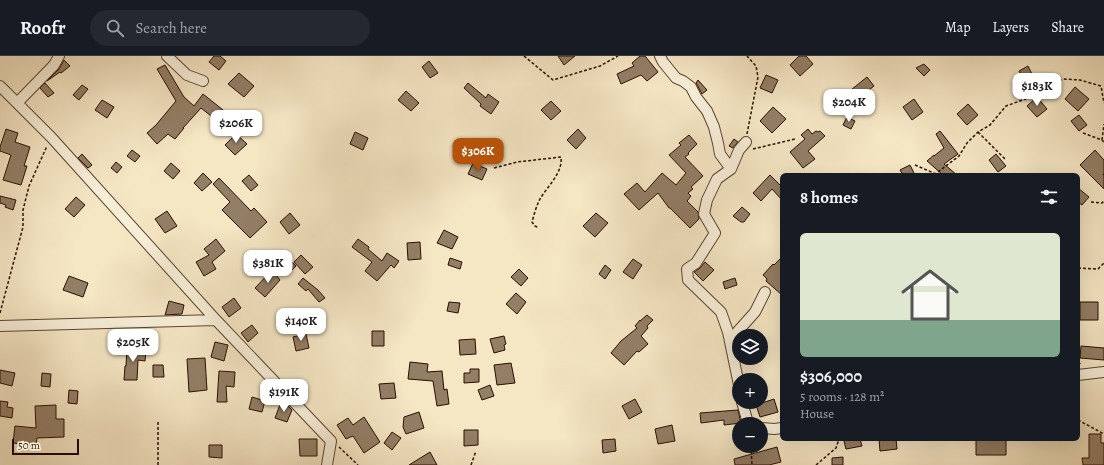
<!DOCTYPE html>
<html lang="en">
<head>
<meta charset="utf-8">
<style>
  :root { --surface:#171b24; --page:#242831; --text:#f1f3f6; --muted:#9ea1a6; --line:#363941; --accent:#b45309 }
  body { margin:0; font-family:Alegreya,serif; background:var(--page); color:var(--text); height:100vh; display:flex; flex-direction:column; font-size:15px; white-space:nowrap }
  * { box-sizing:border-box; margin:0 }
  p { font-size:13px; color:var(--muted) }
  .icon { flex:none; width:22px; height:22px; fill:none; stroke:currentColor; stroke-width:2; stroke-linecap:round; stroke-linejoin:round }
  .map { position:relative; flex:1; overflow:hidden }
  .drawer { position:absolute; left:780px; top:117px; width:300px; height:268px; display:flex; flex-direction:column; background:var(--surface); border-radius:6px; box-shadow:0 4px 16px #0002 }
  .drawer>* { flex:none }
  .buttons { position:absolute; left:732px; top:273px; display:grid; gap:8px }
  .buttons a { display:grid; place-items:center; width:36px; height:36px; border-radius:50%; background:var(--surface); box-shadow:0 4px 16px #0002; font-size:20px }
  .scale { position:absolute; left:12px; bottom:10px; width:67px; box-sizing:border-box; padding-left:4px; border:2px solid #290e00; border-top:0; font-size:11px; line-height:14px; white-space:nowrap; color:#290e00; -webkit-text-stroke:3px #f8efd9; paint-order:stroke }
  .price { position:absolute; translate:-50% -34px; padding:0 9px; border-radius:8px; background:#fff; color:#222; font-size:13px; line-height:26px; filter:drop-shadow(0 1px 2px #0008) }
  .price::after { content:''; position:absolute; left:50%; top:24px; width:12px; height:9px; margin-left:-6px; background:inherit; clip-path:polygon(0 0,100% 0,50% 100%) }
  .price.selected { background:var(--accent); color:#fff }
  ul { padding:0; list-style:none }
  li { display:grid; align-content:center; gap:8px; height:212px; padding:0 20px }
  li span { display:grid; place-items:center; height:124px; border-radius:6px; color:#555 }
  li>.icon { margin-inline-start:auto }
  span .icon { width:72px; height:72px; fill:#fffc; stroke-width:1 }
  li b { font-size:17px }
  h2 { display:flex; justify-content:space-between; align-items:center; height:48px; padding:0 20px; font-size:17px }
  header { display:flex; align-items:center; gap:24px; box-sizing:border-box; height:56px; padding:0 20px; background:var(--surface); border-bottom:1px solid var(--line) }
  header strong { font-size:19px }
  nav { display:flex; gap:22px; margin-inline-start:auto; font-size:14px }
  .search { width:280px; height:36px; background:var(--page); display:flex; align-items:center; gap:10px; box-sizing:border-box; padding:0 14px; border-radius:22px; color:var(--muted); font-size:15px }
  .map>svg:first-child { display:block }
  .building { fill:#937e66; stroke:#290e00 }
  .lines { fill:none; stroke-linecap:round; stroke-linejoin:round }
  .minor-casing { stroke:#5c4431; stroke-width:12 }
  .path { stroke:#290e00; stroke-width:1.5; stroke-dasharray:3 2; stroke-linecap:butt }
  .minor { stroke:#f8efd9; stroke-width:10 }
</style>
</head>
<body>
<header>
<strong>Roofr</strong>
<div class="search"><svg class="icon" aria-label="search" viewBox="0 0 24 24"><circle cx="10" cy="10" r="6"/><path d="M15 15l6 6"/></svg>Search here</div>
<nav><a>Map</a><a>Layers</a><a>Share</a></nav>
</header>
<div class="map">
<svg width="1104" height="409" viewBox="0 0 1104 409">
  <rect width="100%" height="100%" fill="#f5e6c4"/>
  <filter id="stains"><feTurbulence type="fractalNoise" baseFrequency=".005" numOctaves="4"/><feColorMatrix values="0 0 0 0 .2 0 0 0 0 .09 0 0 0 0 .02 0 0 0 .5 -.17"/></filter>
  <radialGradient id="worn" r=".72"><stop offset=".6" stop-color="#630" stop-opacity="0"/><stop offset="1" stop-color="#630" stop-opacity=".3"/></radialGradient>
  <path class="building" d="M214,0H220L226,5L219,14L209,6Z
    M558,0H575L564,9Z
    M640,0H645L658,16L647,25L641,19L621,28L617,18L634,10L632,7Z
    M799,0H806L813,8L800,20L790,9Z
    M64,4L70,10L61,17L60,16L47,25L59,13Z
    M429,5L438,17L430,22L422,11Z
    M924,8L930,14L924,20L916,12Z
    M165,9L184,41L194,50L203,38L228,58L220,67L201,52L183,72H184L175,83L168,78L157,88L147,77L156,69L176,45L157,13Z
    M1028,10L1032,18L1023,23L1019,15Z
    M239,17L254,30L244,41L228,28Z
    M766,19L778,24L772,37L760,32Z
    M867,21L874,30L848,51L841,42Z
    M698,24L707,34L702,38L696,27Z
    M45,27L54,37L48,41L40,32Z
    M468,27L486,42L488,38L499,46L491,58L480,50L481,48L464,32Z
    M82,29L88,33L79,44L73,39Z
    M1075,31L1089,43L1078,55L1065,43Z
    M406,35L419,47L411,55L398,44Z
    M1037,41L1047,53L1037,61L1027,50Z
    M914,43L923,56L912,64L903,51Z
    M102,44L114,51L107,62L95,54Z
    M551,45L561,55L551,64L541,54Z
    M968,48L978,59L967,69L957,58Z
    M773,51L786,63L772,77L760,65Z
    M1079,59L1087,69L1079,75L1071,65Z
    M847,61L855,65L851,73L843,69Z
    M6,73L18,77L15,86L30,91L24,110H27L21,129L3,124L11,99L0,95V91Z
    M578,73L586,82L576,93L567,84Z
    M808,73L812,78L816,75L818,76L820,75L825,80L808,95L815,103L803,112L790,96L805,83L801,79Z
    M940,75L958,98L944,108L957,119H943L927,105L934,99V100L944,92L936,78Z
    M355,76L368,82L363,94L350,88Z
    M236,78L247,88L235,99L225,89Z
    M689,79L697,88L688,97L689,98L685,101L703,120L691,131L693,133L688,137L691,140L687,145L698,156L699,163L690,172L670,152H669L658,137L639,154L624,138L637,127L645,136L662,117L676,129L686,117L669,99L681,89L679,87Z
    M734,83L738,86L733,92L729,90Z
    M132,94L140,100L135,106L127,100Z
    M1095,94L1104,104V133L1080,109Z
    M82,98L92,109L88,112L78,102Z
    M996,98L1006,110L998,116L989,104Z
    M116,106L122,111L117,117L111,112Z
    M171,107L180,115L173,123L164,115Z
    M473,107L487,113L482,124L468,118Z
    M910,109L915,119H903L900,114Z
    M203,117L212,126L202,135L194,127Z
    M249,119L258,129L251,135L242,125Z
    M770,119L782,131V144L772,133L761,145L753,137Z
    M219,122L251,155L254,152L267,166L250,182L222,154L230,146L213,128Z
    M1078,132L1089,141L1082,149L1078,146Z
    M0,140L16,144L13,154L5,151L6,149L0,147Z
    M76,141L85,149L74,161L65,153Z
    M742,151L750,158L744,166H741L733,160Z
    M167,155L177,170L165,177L155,163Z
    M290,157L300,169L289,178L280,166Z
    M596,157L608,167L595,181L583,170Z
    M444,174L458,181L452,193L437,187Z
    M216,183L225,195L212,206L216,213L204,220L196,206L209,199L204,193Z
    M358,183L369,191L368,193L382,205L387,197L399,205L394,212L391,209L377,225L365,215L372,206L352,191Z
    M420,186L421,203L408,204L407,187Z
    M301,199L313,211L305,218L294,206Z
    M286,200L296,210L287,219L276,210Z
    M782,201V239L766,225L767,223L763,219L773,208L774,209Z
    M450,202L462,206L460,213L448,209Z
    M633,203L642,209L633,223L623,216Z
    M705,206L714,214L703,225L694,216L700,212Z
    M605,209L611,214L605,223L599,218Z
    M519,213L528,222L521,230L511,221Z
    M272,214L280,224L265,241L255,232Z
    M69,220L88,227L83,241L63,234Z
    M303,222L318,234L325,242L319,246L308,233L306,235L298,228Z
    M735,222L737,229L725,233L723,226Z
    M516,237L526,246L517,258L506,248Z
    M234,242L241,252L229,261L222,251Z
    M169,245L184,249L182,258L165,259Z
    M449,246L460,247L458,257L447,255Z
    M1080,246H1098V264H1080Z
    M647,259L653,264L647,270L648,272L641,280L648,288L639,296L637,295L624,309L611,297L621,285L637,272L635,270L640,264V265Z
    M252,269L258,277L248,286L241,277Z
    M372,275H384V290H372Z
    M306,278L309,292L296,295L293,281Z
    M504,280L506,288L504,289L505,294L494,297L490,283Z
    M475,283L476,298L460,299L459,284Z
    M215,286L228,289L224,305L211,301Z
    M1081,290L1104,292V304L1080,302Z
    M127,292L146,294L145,305L138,304L137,324H124L125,310H126Z
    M205,302L207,334L189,336L187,303Z
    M410,306L428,308L427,316L442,315L444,334L447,333L449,348L437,350L433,325L408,323Z
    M511,307L515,327L497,329L494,309Z
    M153,309H163L164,321H153Z
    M470,313H479V326L464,327V317H470Z
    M0,314L15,317L12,330L0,327Z
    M219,315L235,316L234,331L226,330L227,346H217Z
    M42,317L51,318L50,331L41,330Z
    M394,327L396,342L381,343L379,328Z
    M490,329L494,340L482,344L478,334Z
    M69,334L78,335L77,348L68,347Z
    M252,341L265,345L262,356L249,353Z
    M635,343L642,356L629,363L622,350Z
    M774,343L778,356L760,361L756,349Z
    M0,345L8,346L7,351L13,352L12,362L0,360Z
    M281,346L287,349L292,354L287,366L275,362Z
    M56,349V363H64V381L37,382L36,390L13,387L15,370L36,372L35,350Z
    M738,354L741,367L724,369V364L701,367L700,357Z
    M419,356L424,372L406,378L403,371L404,361Z
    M364,361L380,386L364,397L353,380L346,383L337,369L348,362L353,369Z
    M672,369L675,385L658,388L655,373Z
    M464,374H478V389L464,390Z
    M392,376L401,382L392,394L384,387Z
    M1089,378H1101V387H1104V409H1083L1082,402H1089Z
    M299,383H317V400H300Z
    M615,383L616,395L603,397L602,384Z
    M846,383H860L862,390L846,393L844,385L847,384Z
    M879,383H896L897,393L880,395Z
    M976,383H1006V399H976Z
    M209,389H222V402L209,401Z
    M777,391L781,406L769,409H735L734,403Z
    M430,396L437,409H409Z
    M843,401V409H832V402Z"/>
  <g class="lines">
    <defs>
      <path id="minor" d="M167,0L187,19L203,25
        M660,0L663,6L676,22L683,25L691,31L696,41L707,55L714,71L718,87L720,98L731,113
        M0,30L51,81L216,264L331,385L327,409
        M17,47L54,9L59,0
        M0,270L216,264
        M730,284L755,256L765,236
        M1078,319L1104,316
        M739,329L728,276L721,256L688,224L687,213L696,207L715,177L704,158L707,144L717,123L731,113L739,94L746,86
        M742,346L748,367L749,368
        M761,372L774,373L782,372"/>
    </defs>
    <use href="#minor" class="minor-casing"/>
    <path class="path" d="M524,0L553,24L600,10L618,0
      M1017,19L1027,25L1036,37
      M978,76L1005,103
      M1083,77L1102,84L1104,86
      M747,78L758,21L756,10L747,0
      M1102,84L1104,68
      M753,93L795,83
      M915,109L936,118
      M494,112L517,106L561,101C563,118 546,131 539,145C536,151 534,159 532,166L535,170L539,172
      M1103,118L1104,119
      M934,119L959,100L967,87L978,76L990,69L1006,50L1028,42L1063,23L1080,24L1101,30L1104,47
      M1091,146L1102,147L1104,145
      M1078,212L1098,213L1104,207
      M0,257L23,171V154L29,130L47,90
      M1078,306L1082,309
      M1078,364L1104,378
      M751,390L752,409
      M339,391L358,409
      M158,409V364
      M471,409L476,395
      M816,409L836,392L839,383"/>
    <use href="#minor" class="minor"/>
  </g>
  <rect width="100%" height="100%" filter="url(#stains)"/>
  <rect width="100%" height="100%" fill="url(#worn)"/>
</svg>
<div class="buttons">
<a><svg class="icon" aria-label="layers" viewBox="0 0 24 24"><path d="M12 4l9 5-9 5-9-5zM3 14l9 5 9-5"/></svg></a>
<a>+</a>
<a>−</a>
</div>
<div class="scale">50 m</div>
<b class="price" style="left:1037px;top:51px">$183K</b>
<b class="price" style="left:849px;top:67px">$204K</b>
<b class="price" style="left:236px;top:88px">$206K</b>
<b class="price selected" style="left:478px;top:116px">$306K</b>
<b class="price" style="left:268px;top:228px">$381K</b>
<b class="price" style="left:301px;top:286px">$140K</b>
<b class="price" style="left:133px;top:307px">$205K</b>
<b class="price" style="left:284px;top:357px">$191K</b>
<section class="drawer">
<h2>8 homes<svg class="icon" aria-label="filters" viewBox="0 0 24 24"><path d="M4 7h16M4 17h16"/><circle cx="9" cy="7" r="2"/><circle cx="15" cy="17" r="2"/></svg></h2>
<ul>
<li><span style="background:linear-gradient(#dfe7d0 70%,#7fa58c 0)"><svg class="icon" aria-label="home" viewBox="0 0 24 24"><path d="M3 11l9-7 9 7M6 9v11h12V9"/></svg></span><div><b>$306,000</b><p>5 rooms · 128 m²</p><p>House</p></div></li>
</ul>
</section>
</div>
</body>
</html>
